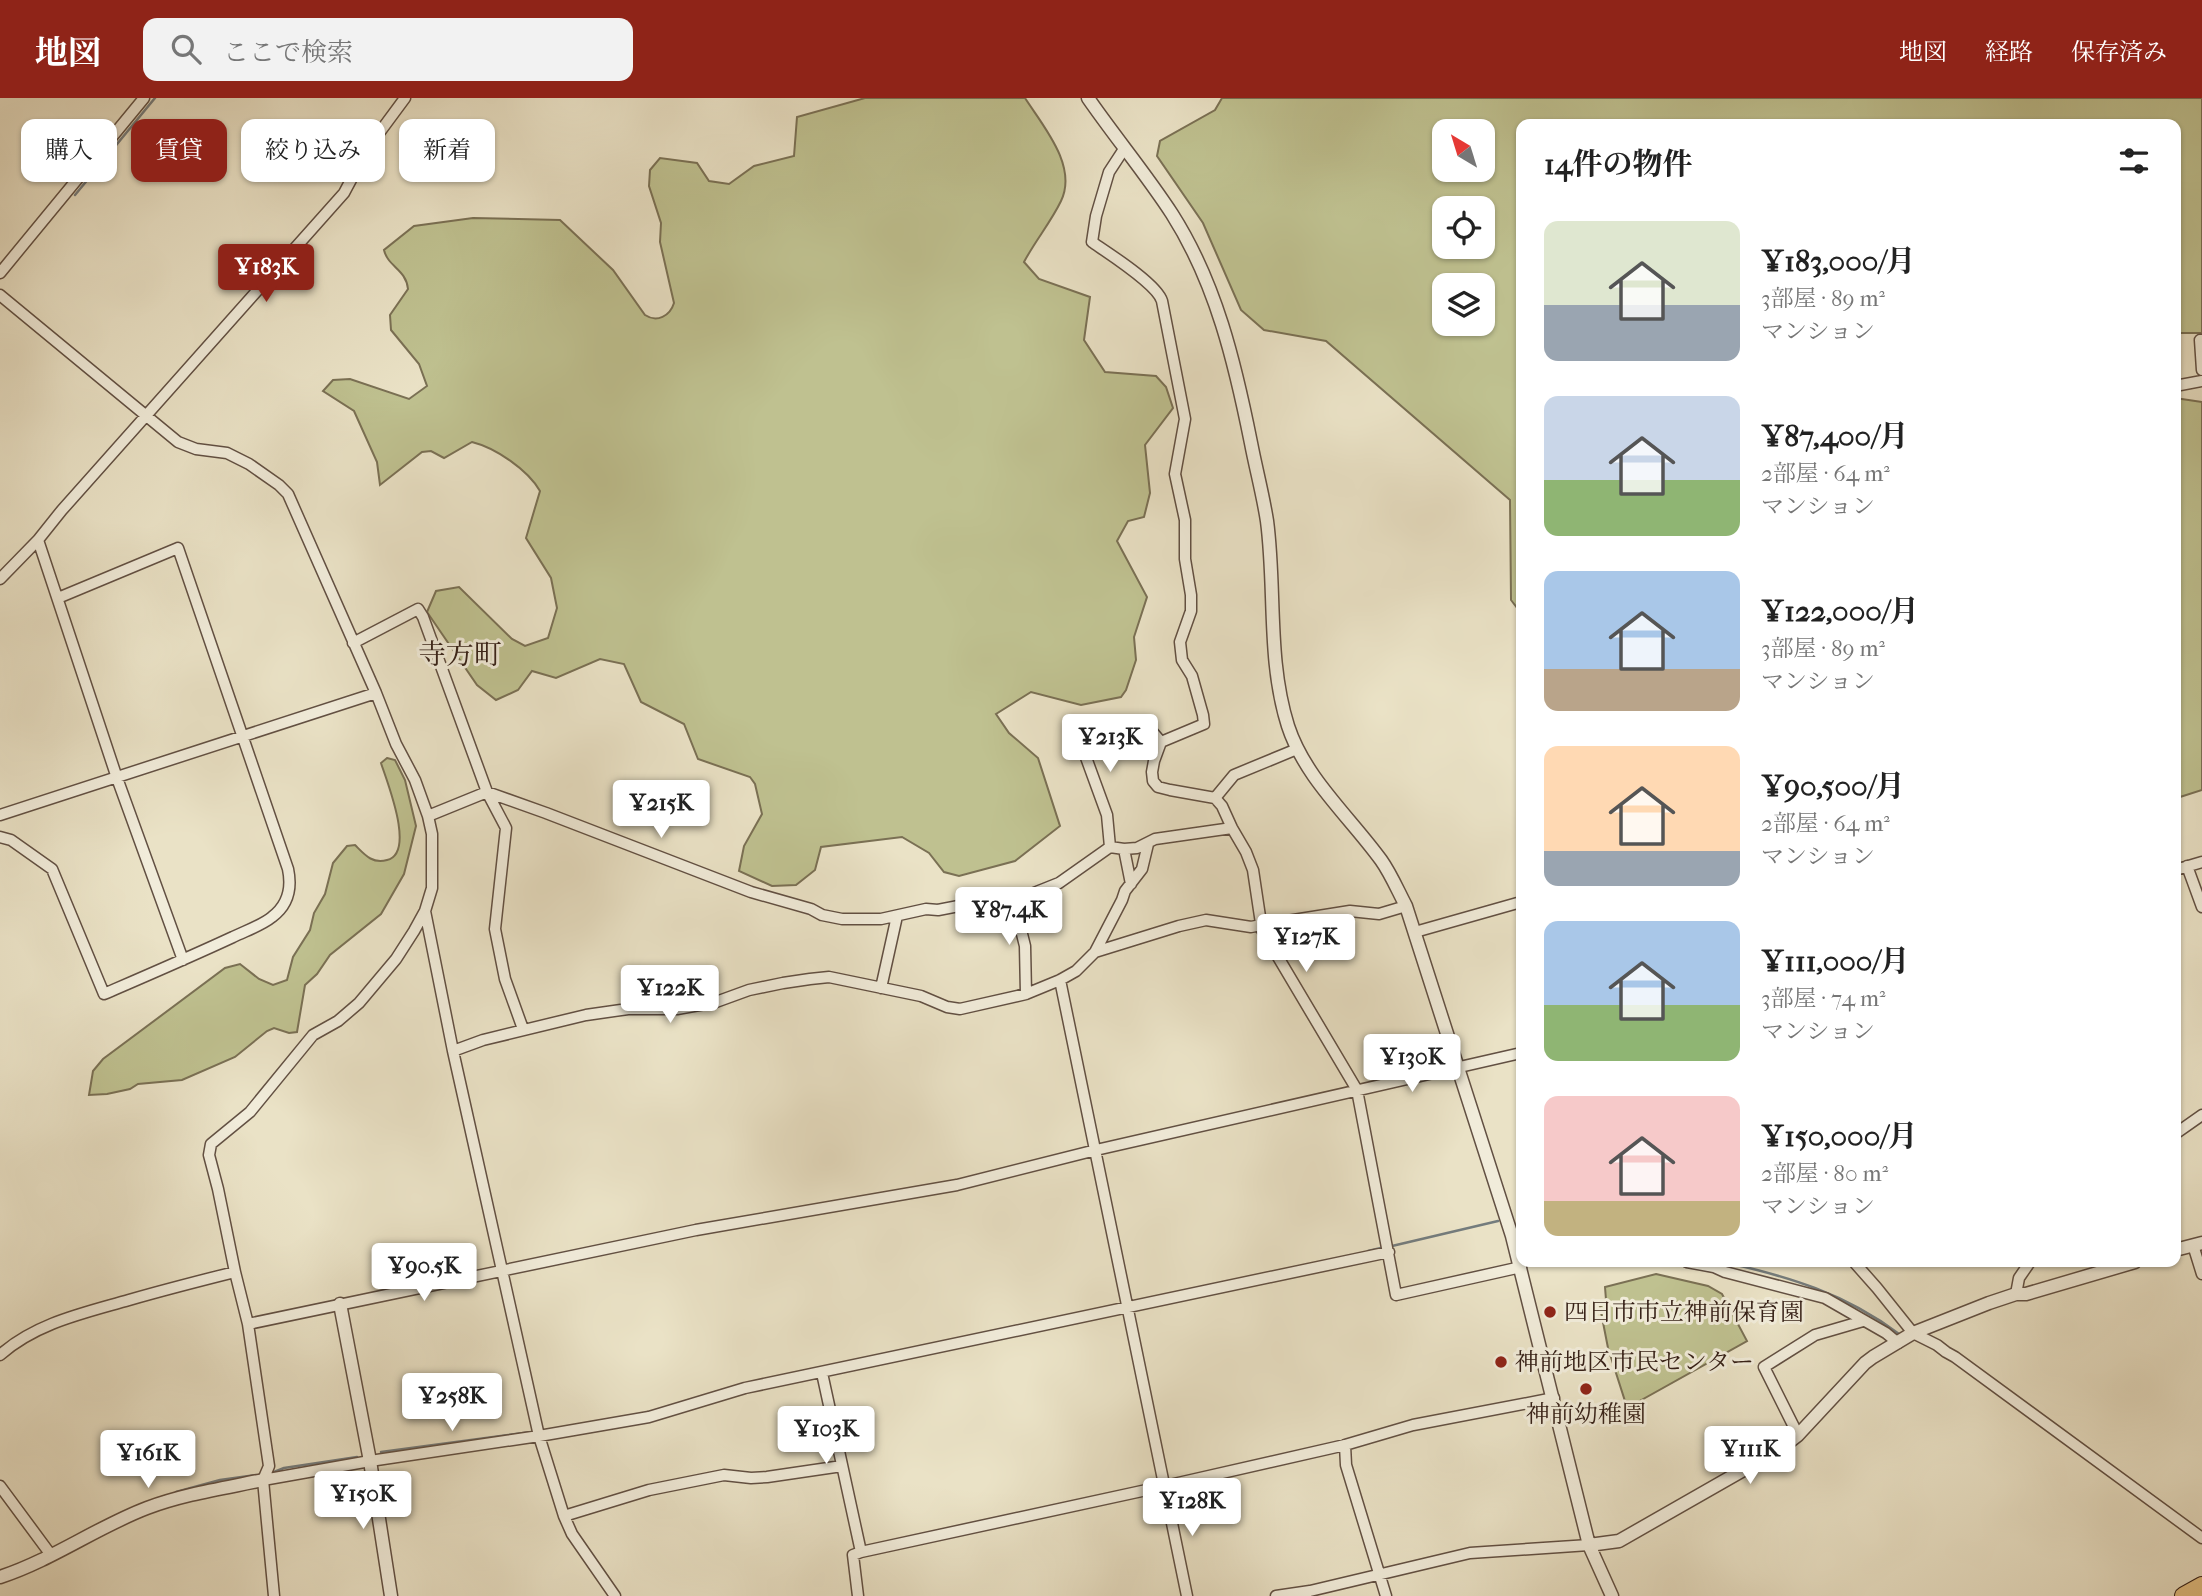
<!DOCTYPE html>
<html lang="ja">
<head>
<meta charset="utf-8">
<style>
  :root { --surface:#fff; --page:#f2f2f2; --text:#222; --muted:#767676; --accent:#8f2418 }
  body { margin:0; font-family:"IM FELL French Canon","Noto Serif JP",serif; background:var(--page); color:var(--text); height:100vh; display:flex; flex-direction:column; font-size:26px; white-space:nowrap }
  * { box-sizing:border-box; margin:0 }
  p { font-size:23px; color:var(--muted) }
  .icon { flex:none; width:38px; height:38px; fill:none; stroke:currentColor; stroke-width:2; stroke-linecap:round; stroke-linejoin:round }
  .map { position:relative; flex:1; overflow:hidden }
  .drawer { position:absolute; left:1516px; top:21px; width:665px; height:1148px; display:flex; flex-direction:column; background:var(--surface); border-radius:14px; box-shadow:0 2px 5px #0004 }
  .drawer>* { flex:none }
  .guide { position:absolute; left:21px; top:21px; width:665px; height:63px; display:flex; gap:14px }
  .needle { width:46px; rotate:322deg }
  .controls { position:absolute; left:1432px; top:21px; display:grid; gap:14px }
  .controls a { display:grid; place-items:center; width:63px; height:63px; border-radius:14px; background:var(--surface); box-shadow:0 2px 5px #0004; font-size:35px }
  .price { position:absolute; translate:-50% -60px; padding:0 16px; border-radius:7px; background:#fff; color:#222; font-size:23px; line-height:46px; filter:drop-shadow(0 2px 4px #0008) }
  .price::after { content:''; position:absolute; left:50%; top:42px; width:21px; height:16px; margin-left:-10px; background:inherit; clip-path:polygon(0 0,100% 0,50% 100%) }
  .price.on { background:var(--accent); color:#fff }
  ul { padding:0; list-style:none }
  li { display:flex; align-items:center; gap:21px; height:175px; padding:0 28px }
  li span { display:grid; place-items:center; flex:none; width:196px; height:140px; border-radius:14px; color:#555 }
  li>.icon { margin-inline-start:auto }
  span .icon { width:84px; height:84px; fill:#fffc; stroke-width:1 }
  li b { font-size:30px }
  h2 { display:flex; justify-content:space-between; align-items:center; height:84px; padding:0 28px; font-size:30px }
  .chip { padding:0 24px; border-radius:14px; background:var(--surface); box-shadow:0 2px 5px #0004; font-size:24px; line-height:63px }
  .chip.on { background:var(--accent); color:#fff }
  header { display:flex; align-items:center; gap:42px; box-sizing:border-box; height:98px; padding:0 35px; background:var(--accent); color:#fff }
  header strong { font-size:33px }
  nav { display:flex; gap:38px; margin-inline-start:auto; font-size:24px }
  .search { width:490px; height:63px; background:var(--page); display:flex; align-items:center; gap:18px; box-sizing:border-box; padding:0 24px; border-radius:14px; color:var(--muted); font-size:26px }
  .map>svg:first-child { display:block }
  .green { fill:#bfc190; stroke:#7a7054; stroke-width:2; fill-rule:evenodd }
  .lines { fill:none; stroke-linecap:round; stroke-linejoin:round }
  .stream { stroke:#747c7d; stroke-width:2.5 }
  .minor-casing { stroke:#625043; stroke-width:13 }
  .tertiary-casing { stroke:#625043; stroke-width:15 }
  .trunk-casing { stroke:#352017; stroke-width:20 }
  .minor { stroke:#f1ecda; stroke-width:10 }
  .tertiary { stroke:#f1ecda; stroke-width:12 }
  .trunk { stroke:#e5c183; stroke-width:18 }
  .poi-dot { fill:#8f2418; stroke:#f1ecda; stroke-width:2.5 }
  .labels { text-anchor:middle; stroke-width:6; stroke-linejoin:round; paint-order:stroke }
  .poi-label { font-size:24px; fill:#352017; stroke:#f1ecda; text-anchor:start }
  .quarter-label { font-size:28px; fill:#352017; stroke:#f1ecda }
</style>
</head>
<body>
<header>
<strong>地図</strong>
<div class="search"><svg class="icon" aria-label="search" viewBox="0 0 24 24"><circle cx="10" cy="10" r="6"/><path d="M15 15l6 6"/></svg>ここで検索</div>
<nav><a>地図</a><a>経路</a><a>保存済み</a></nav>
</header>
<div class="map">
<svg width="2202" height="1498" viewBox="0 0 2202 1498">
  <rect width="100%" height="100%" fill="#eae2c6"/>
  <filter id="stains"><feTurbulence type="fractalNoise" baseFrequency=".00286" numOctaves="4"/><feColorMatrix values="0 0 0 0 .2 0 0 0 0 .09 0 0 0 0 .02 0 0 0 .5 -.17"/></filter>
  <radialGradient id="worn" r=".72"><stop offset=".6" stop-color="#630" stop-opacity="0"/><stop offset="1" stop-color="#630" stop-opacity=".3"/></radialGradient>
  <path class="green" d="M865,0H1025C1043,28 1078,68 1061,103C1051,124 1035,143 1024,164L1039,181L1090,199L1084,242L1105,274L1156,278L1166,289L1173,310L1145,347L1150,395L1144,419L1128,423L1117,443L1147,499L1134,539L1136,562L1126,592L1121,599L1081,607L1031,594L996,616L1009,635L1038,660L1060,728L1015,763L959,778L944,774L929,755L902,739L821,749L815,772L796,787L772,788L739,773L744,748L762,716L755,686L750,679L698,661L684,626L641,604L624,566L600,561L556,580L532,573L518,592L496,602L477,587L427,514L436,493L459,489L512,541L525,548L548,540L557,510L551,480L526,440L540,393C528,372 496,350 472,344L444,360L431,353L422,354L380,387L377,364L354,313L323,293L333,282L350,281L409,301L427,288L419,266L391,232L390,217L408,191C406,171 388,169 384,152L414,128L473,120L560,122L613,172L645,217C657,225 670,218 674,205L660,144L661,125L649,88L650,72L660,60L697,65L709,83L729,86L754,68L794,58L797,19Z
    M1222,0H2202V235H2175V26H1521V515L1511,502L1510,402L1326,243L1264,232L1241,212L1203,125L1157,58L1160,43L1215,12ZM1482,33V72H1444V33ZM1482,110V149H1444V110ZM1444,187H1482V226H1444Z
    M2175,300L2202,304V692L2180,699L2175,691Z
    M387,660L395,662L405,682L416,728L404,776L381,816L330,857L317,876L305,887L297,934L289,935L274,930L267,933L235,959L182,982L138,986L130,991L107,996L89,997L93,973L103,961L225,870L240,866L259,881L273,887L287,882L293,859L310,832L314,815L325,796L333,765L347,748L355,747C365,757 372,766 387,762C416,755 387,684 381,665Z
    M1656,1176L1708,1188L1722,1196L1747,1243L1636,1305L1625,1303L1608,1250L1600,1209L1606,1202L1605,1189Z"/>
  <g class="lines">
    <path class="stream" d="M75,97L155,0
      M1392,1148L1498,1123
      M1368,1153L1385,1149
      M1723,1164C1788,1178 1846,1196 1899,1236
      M381,1354L531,1334
      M274,1374L284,1370L357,1359
      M176,1394L220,1382L256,1377"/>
    <defs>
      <path id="minor" d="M1124,51L1109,74L1096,118L1092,144C1108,155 1157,186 1162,203L1185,321L1175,376L1185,422V461L1191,497V513L1180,544L1182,562L1192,578L1203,617L1204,626L1161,644L1154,663L1152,674L1153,683L1158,689L1170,692L1215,700L1222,708L1232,730L1246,754L1253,772L1262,832L1357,992L1396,1197L1521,1169
        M0,175L144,0
        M0,197L178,344L196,351L227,355L249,366L279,387L288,396L376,595L396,646L415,682L428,718L432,736V790L425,813L414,833L396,861L359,905L338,923L313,937L250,1014L211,1046L209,1057L218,1091L235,1174L248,1226L269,1368L263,1382L274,1498
        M2202,242H2200L2202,272
        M2175,288L2202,283
        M38,442L117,680L183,862
        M0,481L38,442L62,412L344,95L368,50L405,0
        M353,545L418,511L423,519L487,694L506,730L495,831L505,881L523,931
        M1215,700L1234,677L1297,651
        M0,717L376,595
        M428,718L487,694L546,715L751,794L811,811L822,817L842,821H881L926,811L938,812L1005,799L1019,801L1059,785L1110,749L1124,751L1137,750L1155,741L1232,730
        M0,739L11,742L52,771L104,896C148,877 190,859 233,839C245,833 261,828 272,819C288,807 292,790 288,771L178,450L58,500
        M1110,749L1107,717L1084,654L1086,647L1095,643L1143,629L1150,631L1161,644
        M1124,751L1131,786
        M2187,768L2202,809
        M2175,772L2202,764
        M1019,801V824L1025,848L1026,896
        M425,813L453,953L539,1338L564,1418L572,1436L615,1498
        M1262,832L1281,824L1350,813L1379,816L1406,808
        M1415,834L1521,804
        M1095,854L1122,802L1125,793L1142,771L1148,746
        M1060,882L1187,1498
        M881,890L897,818
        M453,953L483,942L586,917L628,911H677L716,904L749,892L783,885L810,881L829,879L921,898L947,909L960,911L1026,896L1060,882L1076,873L1095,854L1179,828L1206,822L1251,829L1261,827
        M2175,1036L2202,1017
        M2193,1147L2202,1176
        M1687,1164L1714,1169L1725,1174L1825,1200L1886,1235L1898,1245
        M1854,1164L1877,1190L1913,1235L1937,1247L1946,1254L1955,1259L2202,1440
        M2016,1196L2019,1180L2030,1164
        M248,1226L696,1132L957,1087L1096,1052L1521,955
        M0,1257C36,1225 84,1215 129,1202C164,1192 199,1183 235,1174
        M822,1275L861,1454
        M1798,1337L1764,1269L1815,1237L1863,1223
        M1345,1347L1346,1367L1386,1498
        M263,1382L370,1363L539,1338L649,1319L745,1290L1389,1154
        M0,1388L51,1457
        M564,1418L649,1392L724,1377L751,1380L767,1379L842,1368
        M858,1498L853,1457L861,1454L1165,1388L1345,1347L1413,1327L1554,1300
        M1276,1498L1310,1493L1470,1455L1589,1447"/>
      <path id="tertiary" d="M1088,0C1115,39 1146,76 1172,116C1216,185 1235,265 1251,345C1256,371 1263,397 1267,423C1276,491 1267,562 1288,628C1305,680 1349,718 1381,762C1391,776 1398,793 1406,808L1512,1138L1589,1447L1612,1498
        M2175,1152L2202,1145
        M340,1206L370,1363L391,1498
        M1589,1447L1619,1443L1780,1351L1798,1337L1865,1265L1873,1259L1913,1235L1989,1205L2016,1196H2026L2135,1164
        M0,1479C52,1462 97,1429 147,1410C184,1396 225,1390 263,1382"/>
      <path id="trunk" d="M2184,1498L2202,1488"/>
    </defs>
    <use href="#minor" class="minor-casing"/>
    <use href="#tertiary" class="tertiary-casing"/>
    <use href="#trunk" class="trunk-casing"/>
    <use href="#minor" class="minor"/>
    <use href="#tertiary" class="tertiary"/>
    <use href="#trunk" class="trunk"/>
  </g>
  <g class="poi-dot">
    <circle cx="1550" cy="1214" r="7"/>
    <circle cx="1501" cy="1264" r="7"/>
    <circle cx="1586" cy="1291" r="7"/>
  </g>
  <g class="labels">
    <g class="poi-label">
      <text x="1564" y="1222">四日市市立神前保育園</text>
      <text x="1515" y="1272">神前地区市民センター</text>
      <text x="1586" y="1324" text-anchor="middle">神前幼稚園</text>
    </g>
    <g class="quarter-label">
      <text x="460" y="566">寺方町</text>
    </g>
  </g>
  <rect width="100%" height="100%" filter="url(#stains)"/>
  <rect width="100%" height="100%" fill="url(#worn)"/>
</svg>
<div class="controls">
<a><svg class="needle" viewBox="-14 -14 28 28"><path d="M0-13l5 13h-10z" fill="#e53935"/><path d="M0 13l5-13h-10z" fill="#767676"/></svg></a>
<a><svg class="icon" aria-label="locate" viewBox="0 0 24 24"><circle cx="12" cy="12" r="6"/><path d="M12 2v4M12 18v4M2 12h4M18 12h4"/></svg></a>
<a><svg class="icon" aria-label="layers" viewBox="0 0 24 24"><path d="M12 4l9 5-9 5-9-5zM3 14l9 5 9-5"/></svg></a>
</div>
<b class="price on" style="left:266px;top:206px">¥183K</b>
<b class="price" style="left:1110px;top:676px">¥213K</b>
<b class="price" style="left:661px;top:742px">¥215K</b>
<b class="price" style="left:1009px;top:849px">¥87.4K</b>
<b class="price" style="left:1306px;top:876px">¥127K</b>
<b class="price" style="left:670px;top:927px">¥122K</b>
<b class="price" style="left:1412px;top:996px">¥130K</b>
<b class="price" style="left:424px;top:1205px">¥90.5K</b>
<b class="price" style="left:452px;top:1335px">¥258K</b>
<b class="price" style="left:826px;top:1368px">¥103K</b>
<b class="price" style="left:1750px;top:1388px">¥111K</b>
<b class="price" style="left:148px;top:1392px">¥161K</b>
<b class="price" style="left:363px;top:1433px">¥150K</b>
<b class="price" style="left:1192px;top:1440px">¥128K</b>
<div class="guide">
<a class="chip">購入</a>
<a class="chip on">賃貸</a>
<a class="chip">絞り込み</a>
<a class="chip">新着</a>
</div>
<section class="drawer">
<h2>14件の物件<svg class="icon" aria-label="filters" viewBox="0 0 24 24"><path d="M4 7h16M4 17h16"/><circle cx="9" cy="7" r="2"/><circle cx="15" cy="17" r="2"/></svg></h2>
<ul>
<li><span style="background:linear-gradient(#dfe7d0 60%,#9aa5b1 0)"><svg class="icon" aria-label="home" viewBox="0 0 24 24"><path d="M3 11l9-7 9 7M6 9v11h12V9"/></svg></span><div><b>¥183,000/月</b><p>3部屋 · 89 m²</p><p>マンション</p></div></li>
<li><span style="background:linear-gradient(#c9d6e8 60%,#8fb573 0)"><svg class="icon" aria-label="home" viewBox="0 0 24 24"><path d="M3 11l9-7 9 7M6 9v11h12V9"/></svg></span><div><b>¥87,400/月</b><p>2部屋 · 64 m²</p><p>マンション</p></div></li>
<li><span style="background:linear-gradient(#a9c7e8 70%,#b9a48a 0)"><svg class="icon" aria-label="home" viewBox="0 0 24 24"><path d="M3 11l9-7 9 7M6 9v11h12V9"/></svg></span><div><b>¥122,000/月</b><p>3部屋 · 89 m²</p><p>マンション</p></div></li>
<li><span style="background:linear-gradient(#ffd9b3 75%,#9aa5b1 0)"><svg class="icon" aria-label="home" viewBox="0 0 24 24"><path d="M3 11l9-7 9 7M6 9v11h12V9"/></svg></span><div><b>¥90,500/月</b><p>2部屋 · 64 m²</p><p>マンション</p></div></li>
<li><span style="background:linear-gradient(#a9c7e8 60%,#8fb573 0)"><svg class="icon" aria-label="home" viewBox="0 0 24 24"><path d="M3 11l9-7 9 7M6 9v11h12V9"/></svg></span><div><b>¥111,000/月</b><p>3部屋 · 74 m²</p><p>マンション</p></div></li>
<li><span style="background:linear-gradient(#f6c9c9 75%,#c2b280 0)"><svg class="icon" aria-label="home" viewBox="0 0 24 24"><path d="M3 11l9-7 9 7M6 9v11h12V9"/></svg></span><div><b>¥150,000/月</b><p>2部屋 · 80 m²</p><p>マンション</p></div></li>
</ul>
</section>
</div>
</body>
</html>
